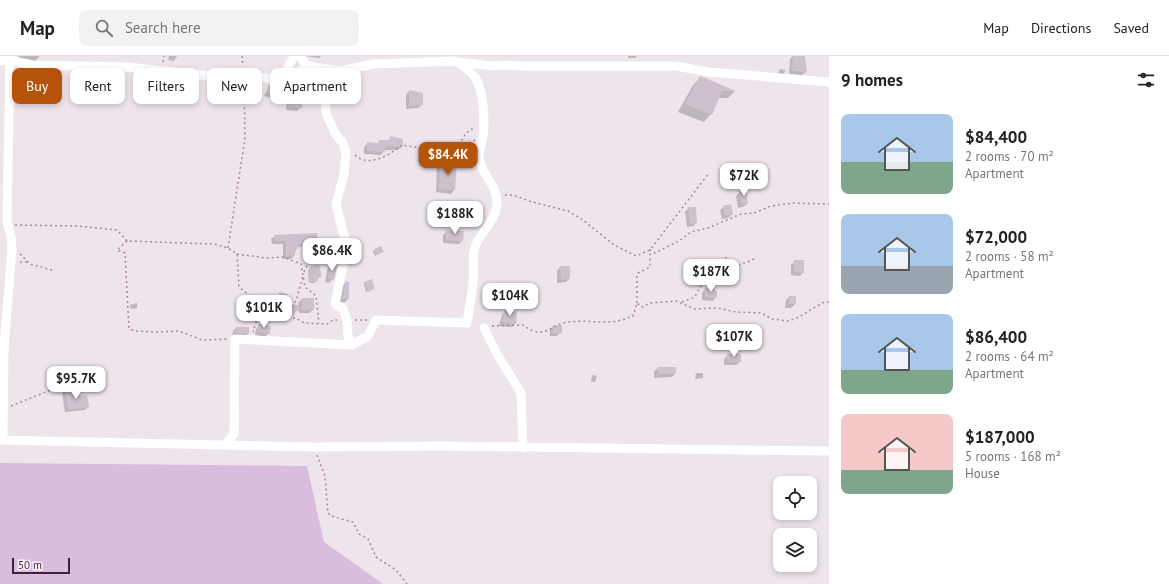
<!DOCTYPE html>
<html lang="en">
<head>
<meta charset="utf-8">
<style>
  :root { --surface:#fff; --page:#f2f2f2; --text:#222; --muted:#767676; --line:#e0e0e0; --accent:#b45309 }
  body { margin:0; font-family:"PT Sans",sans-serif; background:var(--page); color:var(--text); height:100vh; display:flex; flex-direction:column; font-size:15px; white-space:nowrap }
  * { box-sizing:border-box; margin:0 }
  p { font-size:13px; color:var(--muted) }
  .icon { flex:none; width:22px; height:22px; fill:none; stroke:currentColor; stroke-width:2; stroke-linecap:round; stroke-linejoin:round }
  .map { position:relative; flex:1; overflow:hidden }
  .drawer { display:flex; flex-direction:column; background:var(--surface); width:340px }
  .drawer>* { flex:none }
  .hud { position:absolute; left:12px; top:12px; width:380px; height:36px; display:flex; gap:8px }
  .fabs { position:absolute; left:773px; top:420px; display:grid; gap:8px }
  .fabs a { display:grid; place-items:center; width:44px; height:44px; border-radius:8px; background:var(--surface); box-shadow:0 2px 6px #0003; font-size:20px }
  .scale { position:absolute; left:12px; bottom:10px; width:58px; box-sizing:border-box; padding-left:4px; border:2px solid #3f2336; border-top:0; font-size:11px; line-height:14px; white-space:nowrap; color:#3f2336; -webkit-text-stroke:3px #faf4f9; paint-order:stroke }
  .price { position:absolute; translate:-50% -34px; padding:0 9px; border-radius:8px; background:#fff; color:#222; font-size:13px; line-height:26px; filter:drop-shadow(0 1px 2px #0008) }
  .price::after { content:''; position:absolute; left:50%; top:24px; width:12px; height:9px; margin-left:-6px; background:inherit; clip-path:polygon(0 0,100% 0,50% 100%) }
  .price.on { background:var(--accent); color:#fff }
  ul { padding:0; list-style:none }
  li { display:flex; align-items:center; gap:12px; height:100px; padding:0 12px }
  li span { display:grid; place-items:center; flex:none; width:112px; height:80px; border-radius:8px; color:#555 }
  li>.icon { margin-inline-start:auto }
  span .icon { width:48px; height:48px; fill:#fffc; stroke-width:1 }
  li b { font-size:17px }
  h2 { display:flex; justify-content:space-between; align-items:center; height:48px; padding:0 12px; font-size:17px }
  .pill { padding:0 14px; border-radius:8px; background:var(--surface); box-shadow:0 2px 6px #0003; font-size:14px; line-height:36px }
  .pill.on { background:var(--accent); color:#fff }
  header { display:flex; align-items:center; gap:24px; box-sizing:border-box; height:56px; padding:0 20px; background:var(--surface); border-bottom:1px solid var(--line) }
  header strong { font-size:19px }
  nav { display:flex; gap:22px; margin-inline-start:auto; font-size:14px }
  .search { width:280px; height:36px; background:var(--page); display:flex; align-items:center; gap:10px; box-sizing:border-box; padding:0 14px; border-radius:8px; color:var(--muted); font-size:15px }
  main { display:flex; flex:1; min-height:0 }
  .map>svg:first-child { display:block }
  .green { fill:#d9bcde }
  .shadow { fill:#0003 }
  .building { fill:#cec0cc }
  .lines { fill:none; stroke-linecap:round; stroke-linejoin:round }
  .path { stroke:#b184a5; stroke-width:1.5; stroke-dasharray:2 3; stroke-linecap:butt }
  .street { stroke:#fff; stroke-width:9 }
</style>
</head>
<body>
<header>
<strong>Map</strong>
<div class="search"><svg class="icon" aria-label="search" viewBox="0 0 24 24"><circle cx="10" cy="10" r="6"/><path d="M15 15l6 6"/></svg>Search here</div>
<nav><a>Map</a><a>Directions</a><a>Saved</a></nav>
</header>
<main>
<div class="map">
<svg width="829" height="528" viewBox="0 0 829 528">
  <rect width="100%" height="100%" fill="#ede4ec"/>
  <path class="green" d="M0,407L307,410L324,486L383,528H0Z"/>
  <path class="shadow" d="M19,0H40L35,5H19Z
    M169,0H177L174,5L168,4Z
    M305,0H321L319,2Z
    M628,0H637L635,2H628Z
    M793,0L804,1L806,16L802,19L789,18L790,3Z
    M780,13L785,14V16L782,19H777Z
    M305,20L316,23L314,24L303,23Z
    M700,22L735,35L728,42H718L711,58L704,66L678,56L693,29Z
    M269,30L278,40L274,43L264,40Z
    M409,35L422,49L418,52L406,53V39Z
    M290,40L301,52L297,55L286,54L287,43Z
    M391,82H400L402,91L398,94H384L381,99L364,98V91L368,87L377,88L380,85H387Z
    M440,107H456L454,134L451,138L436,136L437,110Z
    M740,136L747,148L743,151L738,152L736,140Z
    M724,151L732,158L728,162L722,163L720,154Z
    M689,152L696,167L693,170L687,171L685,156Z
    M447,175L462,185L459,188L443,187V179Z
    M275,180L317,186L314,190L297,191L294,200L291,203H283V188H272L271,183Z
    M381,191V197L375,200L373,195Z
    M795,205L803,216L800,220L791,219V209Z
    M319,210L321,221L317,222L315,227H309L308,214Z
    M331,210L333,223L329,227L325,226L327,214Z
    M560,211L569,223L566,226L557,227V215Z
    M346,226L348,243L345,246H340L343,230Z
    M365,226L374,233L366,236L364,228Z
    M705,233L716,241L713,245L702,244V237Z
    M516,235L524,241L523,243L513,241Z
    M280,237L285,247L283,248L277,247Z
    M789,241L795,248L791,252H785L786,244Z
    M302,243H313V254L309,257H299V254L294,256L291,261L284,257L288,251L299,250L298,247Z
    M137,247V252L131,253L130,249Z
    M505,255L515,268L512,271L499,270L502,259Z
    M259,269L269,277L265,281L255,279L256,273Z
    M553,270L561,276L557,280H550V273Z
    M236,272L248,277L245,281L232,280L233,275Z
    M728,299L740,306L736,309H724V303Z
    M658,312L675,318L672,321L654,322V315Z
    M696,317H703V322L695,323Z
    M592,319L597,320L595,326H591Z
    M65,334L88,351L85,354L65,356L62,337Z"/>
  <path class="building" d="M793,0H805L807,16L792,15Z
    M308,16L317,18V23L304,22L305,19Z
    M700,20L736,35H722L712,59L685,48Z
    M269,29L282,30L279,40L266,36Z
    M409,34L423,37V49L409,50Z
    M290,39L303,40L302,52L288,51Z
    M390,80L403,83V91L386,90L385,96L367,95V86L379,87V84H390Z
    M440,106H457L455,134L439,133Z
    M746,134L748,148L742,149L739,135Z
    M731,148L733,159L725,160L723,150Z
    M688,151H696L697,167L690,168Z
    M446,174L464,175L463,185L446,184Z
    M317,177L318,187L298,189V193H295V200H286V185H275L274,179Z
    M381,190L384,196L376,199L374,193Z
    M794,204H804V217L794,216Z
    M319,209L322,221L318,220V225L310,226L309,211Z
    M330,209L337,210L334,224L328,222Z
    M560,210H570V223L561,224Z
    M372,223L375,233L368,236L364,226Z
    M346,225L349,226V243H342Z
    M705,232L715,233V235H717V242L705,241Z
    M515,234L526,236L525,242L514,240Z
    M279,236L288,238L286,247L278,246Z
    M789,240H796V248H789Z
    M302,242H314V254H302Z
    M289,248L299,249V255H296L293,260L284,255Z
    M505,254L517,256L516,268L502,266Z
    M259,268L271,270L270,278L257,275Z
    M553,269H562V277H553Z
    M236,271H249V278L236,277Z
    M727,298H741V306H727Z
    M658,311H676V318H658Z
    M75,332L76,340L87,339L89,351L68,354L65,333Z"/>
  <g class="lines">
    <path class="path" d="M242,0L243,10
      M163,6L164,0
      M459,89L466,77L475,71
      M355,99C368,112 390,99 402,89L441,95L445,99L459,89L467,88L475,84
      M505,139H513L529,145L568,155L583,164L614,189L636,200L650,194L709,117
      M15,169L78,170L117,174L127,185L214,188L228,192L237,198L239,230C243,236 251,239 256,245C262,254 255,267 253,276
      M127,185L117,194L125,197L129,272L134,275L158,276L179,275L202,284L227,283
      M228,192L245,82L244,27
      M20,198L30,208L52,214
      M237,198L266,202L283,201L301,208L305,231L316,240L319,267
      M20,206H28
      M304,216C309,202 324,193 336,188
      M719,216L726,201
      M257,246L280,254L283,263
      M682,246L695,241C708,211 731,215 756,202
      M637,247V220L638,217L650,211V194L655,197L679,185L691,176L708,172L741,158L754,157L771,150L793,147L829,148
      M283,263L296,245L303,220
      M283,263L296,262L304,267L327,268L333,264H339
      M355,264H367
      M492,270L523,269C545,286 551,267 569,266C593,263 607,271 633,260L637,247L642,251L650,247L676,245L695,253L717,252L736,256L761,257L772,263L788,265L797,262L824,246H829
      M11,350L58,331L69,330
      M317,399L325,420L328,457L331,460L353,466L359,478L368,483L376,501L396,514L407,528"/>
    <path class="street" d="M300,0L307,10
      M0,5L9,4L33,9L128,11L210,20L239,18L278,24L288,23L307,10L340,15L373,8L455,5C461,9 469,13 474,20C484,32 485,66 483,81C482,88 478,95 479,102C481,120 498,128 497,149C495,167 477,178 474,195C472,205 474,215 473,225C472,239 469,253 467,267L376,264L368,280L352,289L235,283L234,378L225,388
      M458,6L493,10L505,9L523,10H676L709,16L829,26
      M323,13L326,57L336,79L343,87L346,98L344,119L336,148L345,184L343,209L335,247L336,249L343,253L347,264L348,280L352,289
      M278,24L287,13L294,0
      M484,272L497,298L521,337L523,392
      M0,384L314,391L442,390L829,395
      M3,384L4,292L12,193L11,180L7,166L10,0"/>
  </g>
</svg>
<div class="fabs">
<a><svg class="icon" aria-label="locate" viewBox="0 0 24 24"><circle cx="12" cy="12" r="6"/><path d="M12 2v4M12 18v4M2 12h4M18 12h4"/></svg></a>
<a><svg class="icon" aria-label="layers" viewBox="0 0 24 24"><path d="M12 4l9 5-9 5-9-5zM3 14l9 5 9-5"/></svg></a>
</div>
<div class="scale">50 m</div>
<b class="price on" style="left:448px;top:120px">$84.4K</b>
<b class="price" style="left:744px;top:141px">$72K</b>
<b class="price" style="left:455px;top:179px">$188K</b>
<b class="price" style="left:332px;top:216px">$86.4K</b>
<b class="price" style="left:711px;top:237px">$187K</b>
<b class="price" style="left:510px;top:261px">$104K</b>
<b class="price" style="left:264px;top:273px">$101K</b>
<b class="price" style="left:734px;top:302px">$107K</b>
<b class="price" style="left:76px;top:344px">$95.7K</b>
<div class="hud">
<a class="pill on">Buy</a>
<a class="pill">Rent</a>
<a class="pill">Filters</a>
<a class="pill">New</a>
<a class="pill">Apartment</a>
</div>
</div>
<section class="drawer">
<h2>9 homes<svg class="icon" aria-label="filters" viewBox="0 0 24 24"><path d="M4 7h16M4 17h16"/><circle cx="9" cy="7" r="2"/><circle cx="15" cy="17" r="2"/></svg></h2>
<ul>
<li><span style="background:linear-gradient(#a9c7e8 60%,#7fa58c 0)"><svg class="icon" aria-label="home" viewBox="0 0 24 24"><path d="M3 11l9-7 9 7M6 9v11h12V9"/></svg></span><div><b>$84,400</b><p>2 rooms · 70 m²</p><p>Apartment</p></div></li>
<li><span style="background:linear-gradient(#a9c7e8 65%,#9aa5b1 0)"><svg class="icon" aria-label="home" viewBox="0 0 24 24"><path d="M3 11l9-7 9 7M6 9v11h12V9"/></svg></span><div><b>$72,000</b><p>2 rooms · 58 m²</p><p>Apartment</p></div></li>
<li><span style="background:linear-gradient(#a9c7e8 70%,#7fa58c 0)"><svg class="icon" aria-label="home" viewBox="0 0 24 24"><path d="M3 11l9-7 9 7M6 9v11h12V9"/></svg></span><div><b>$86,400</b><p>2 rooms · 64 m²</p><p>Apartment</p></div></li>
<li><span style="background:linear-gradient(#f6c9c9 70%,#7fa58c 0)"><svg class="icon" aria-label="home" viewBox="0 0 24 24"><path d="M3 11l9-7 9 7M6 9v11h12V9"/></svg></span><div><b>$187,000</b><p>5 rooms · 168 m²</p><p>House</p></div></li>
</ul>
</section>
</main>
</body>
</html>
